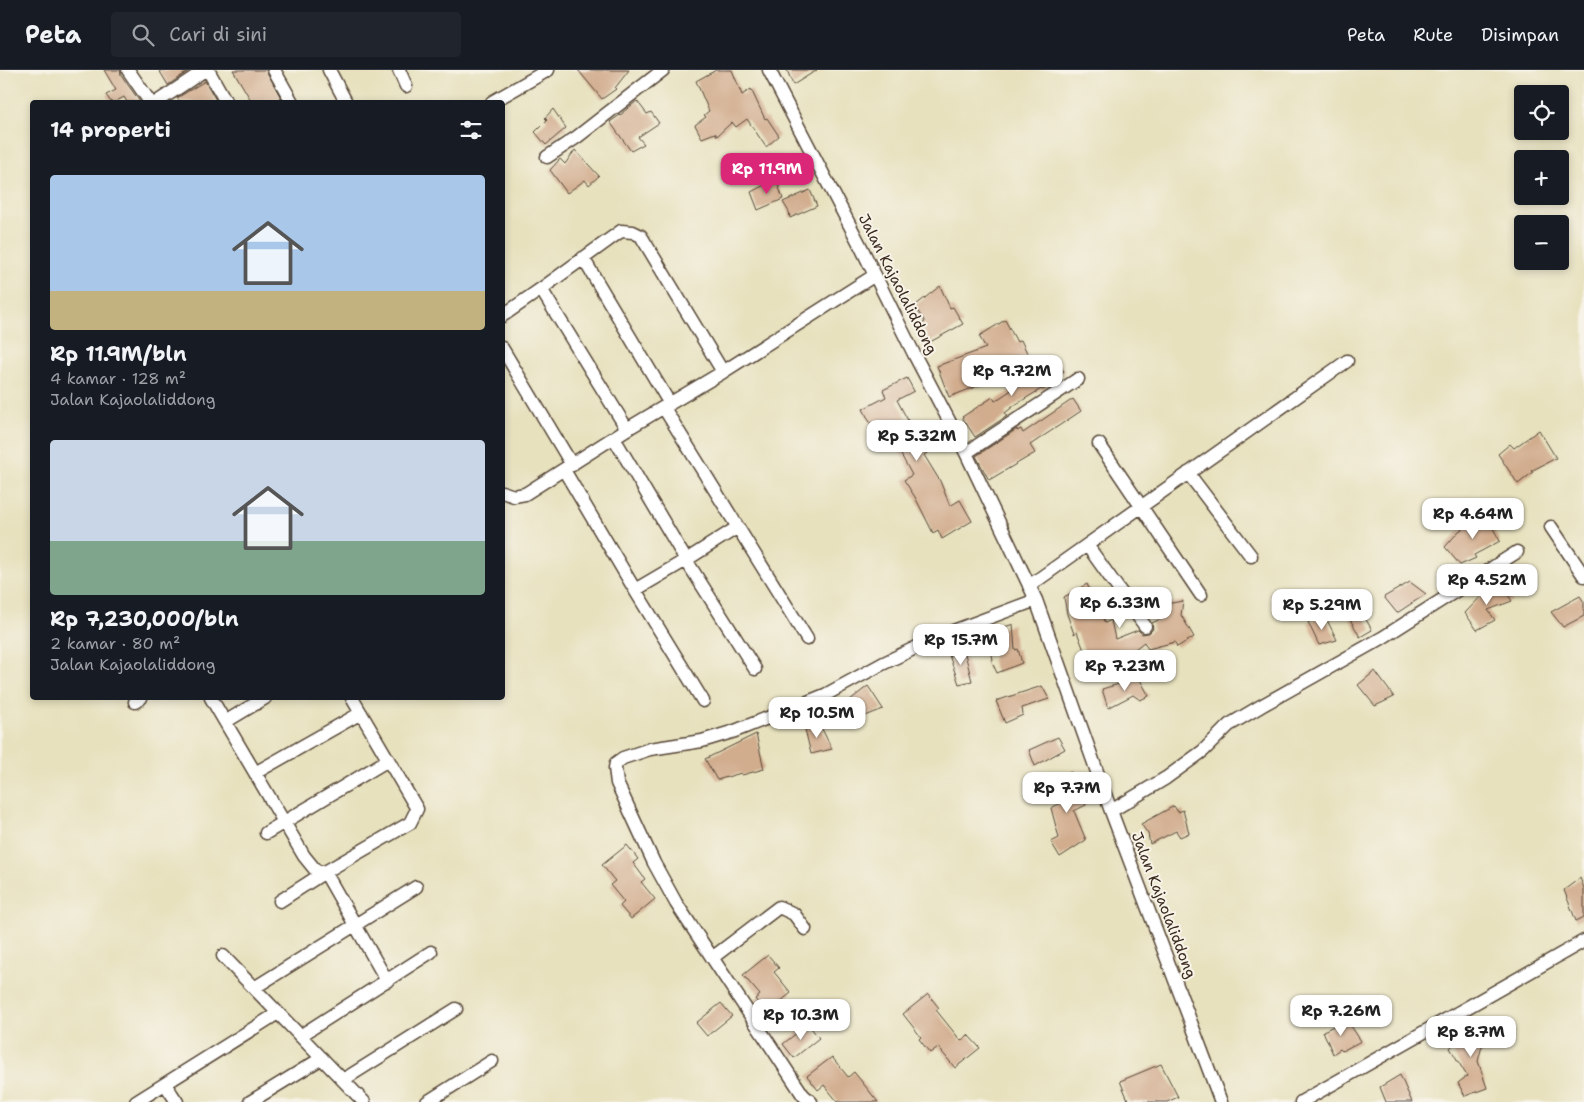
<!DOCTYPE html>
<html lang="id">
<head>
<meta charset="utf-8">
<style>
  :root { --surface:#171b24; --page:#20242c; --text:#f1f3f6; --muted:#9ea1a6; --line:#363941; --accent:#db2777 }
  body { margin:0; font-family:"Shantell Sans",sans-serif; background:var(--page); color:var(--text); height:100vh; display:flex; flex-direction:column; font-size:19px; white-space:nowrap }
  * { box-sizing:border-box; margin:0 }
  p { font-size:16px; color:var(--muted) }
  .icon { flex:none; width:28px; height:28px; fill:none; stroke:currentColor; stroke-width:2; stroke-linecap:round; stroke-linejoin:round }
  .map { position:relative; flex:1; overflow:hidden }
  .drawer { position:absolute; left:30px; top:30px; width:475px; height:600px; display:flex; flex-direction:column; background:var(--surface); border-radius:5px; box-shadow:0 2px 8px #0003 }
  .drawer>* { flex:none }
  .controls { position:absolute; left:1514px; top:15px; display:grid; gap:10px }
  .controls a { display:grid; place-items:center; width:55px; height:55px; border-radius:5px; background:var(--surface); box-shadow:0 2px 8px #0003; font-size:25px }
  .price { position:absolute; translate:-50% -42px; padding:0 11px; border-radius:10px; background:#fff; color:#222; font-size:16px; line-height:32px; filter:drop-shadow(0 1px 2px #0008) }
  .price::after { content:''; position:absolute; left:50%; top:30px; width:15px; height:11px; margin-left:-8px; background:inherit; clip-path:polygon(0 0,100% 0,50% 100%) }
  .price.active { background:var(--accent); color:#fff }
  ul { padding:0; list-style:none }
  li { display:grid; align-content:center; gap:10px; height:265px; padding:0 20px }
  li span { display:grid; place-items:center; height:155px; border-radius:5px; color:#555 }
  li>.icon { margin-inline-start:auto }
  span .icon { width:90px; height:90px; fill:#fffc; stroke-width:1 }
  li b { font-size:21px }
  h2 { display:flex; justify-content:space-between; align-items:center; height:60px; padding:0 20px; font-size:21px }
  header { display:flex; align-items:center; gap:30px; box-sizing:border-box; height:70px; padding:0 25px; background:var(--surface); border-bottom:1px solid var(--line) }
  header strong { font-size:24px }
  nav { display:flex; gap:28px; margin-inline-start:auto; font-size:18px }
  .search { width:350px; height:45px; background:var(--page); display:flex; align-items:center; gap:12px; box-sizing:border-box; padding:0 18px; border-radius:5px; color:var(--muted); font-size:19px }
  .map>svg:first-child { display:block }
  .building { fill:#d1ac8d }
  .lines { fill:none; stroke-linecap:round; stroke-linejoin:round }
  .minor-casing { stroke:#554536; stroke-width:15 }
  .minor { stroke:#fff; stroke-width:12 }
  .labels { text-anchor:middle; stroke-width:4; stroke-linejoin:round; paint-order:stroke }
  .street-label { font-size:15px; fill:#3b2a1e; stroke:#f7f3e8 }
</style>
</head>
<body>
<header>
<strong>Peta</strong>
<div class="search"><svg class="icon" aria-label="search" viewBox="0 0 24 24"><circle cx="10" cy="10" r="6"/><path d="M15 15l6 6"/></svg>Cari di sini</div>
<nav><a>Peta</a><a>Rute</a><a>Disimpan</a></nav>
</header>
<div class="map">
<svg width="1584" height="1032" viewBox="0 0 1584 1032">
  <rect width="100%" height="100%" fill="#f7f3e8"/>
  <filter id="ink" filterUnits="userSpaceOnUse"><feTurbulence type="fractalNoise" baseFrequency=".02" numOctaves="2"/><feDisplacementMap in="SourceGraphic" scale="10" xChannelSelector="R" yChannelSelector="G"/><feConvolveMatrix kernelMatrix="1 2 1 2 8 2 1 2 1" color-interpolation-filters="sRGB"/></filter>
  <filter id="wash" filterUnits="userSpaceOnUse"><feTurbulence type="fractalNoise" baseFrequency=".0096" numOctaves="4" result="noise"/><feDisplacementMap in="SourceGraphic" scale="20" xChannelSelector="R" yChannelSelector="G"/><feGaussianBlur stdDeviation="1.12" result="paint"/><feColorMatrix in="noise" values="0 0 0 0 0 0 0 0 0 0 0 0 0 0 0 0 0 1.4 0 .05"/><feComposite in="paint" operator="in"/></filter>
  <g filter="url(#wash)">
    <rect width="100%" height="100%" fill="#e7e1be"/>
    <g id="blocks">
      <path class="building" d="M104,0H120L121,5L140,32H127L124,27L115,32H111L106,25L116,20Z
        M159,0H190L168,15Z
        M233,0H266L283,32H252Z
        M578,0H629L615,18L616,19L602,29Z
        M716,0H732L742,25L751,19L765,49L767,48L779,66L766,77L747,49L736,57L732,52L717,66L715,63L702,68L695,55L706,47L704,45L709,41L696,11Z
        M787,0H817L793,15Z
        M205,11L217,32H180L177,28Z
        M637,31L647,44L651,42L659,53L638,67L644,74L631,81L610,52L623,43V42Z
        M553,39L566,58L546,75L535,62L547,50L545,48Z
        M575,80L599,106L589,115L585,110L567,123L550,100L560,89L565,94Z
        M776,109L783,129L758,140L751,122Z
        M810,120L817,136L790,148L789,142L783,132Z
        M940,216L950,238L953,237L963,254L930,272L920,255L925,252L917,240L916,235Z
        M1005,250L1017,272L1021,270L1028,285L985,305L988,312L949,327L937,296L986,278L979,266Z
        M1049,284L1064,301L1043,320L1041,319L1015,335L1005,343L1007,346L975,367L962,347L993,327L995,331L1031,307L1028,304L1035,300L1034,298Z
        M907,308L914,321L897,330L911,356L915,355L929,382L924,385L940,411L950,436L960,430L972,451L942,469L938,460L933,463L915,427L904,410L912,405L886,357L875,362L863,339L886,327L883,320Z
        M1073,329L1081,341L1030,375L1035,383L989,410L976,386L1017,359V361L1021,359L1023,363Z
        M1539,360L1556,388L1531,401L1533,402L1518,414L1498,384L1510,374L1514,378Z
        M1484,442L1500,471L1474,485L1476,488L1460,495L1445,477L1458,462Z
        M1410,512L1426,524L1397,543L1384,527Z
        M1499,512L1512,531L1488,540L1495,550L1477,560L1465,543L1488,519Z
        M1087,514L1105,553L1111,550L1115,569L1138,560L1142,564L1149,563L1153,559L1152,553L1165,547L1160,535L1183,531L1181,545L1194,567L1177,577L1175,572L1148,579L1144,572L1122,589L1117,587L1098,600L1089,581L1085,583L1077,562L1074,564L1067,544L1064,527Z
        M1352,525L1372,560L1360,567L1342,535Z
        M1580,526L1584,532V546L1563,557L1551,542Z
        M1325,546L1337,570L1319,575L1308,552Z
        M1013,554L1015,580L1018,579L1022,593L997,603L991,590H993L988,563Z
        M963,576L972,611L959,614L949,585Z
        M1375,601L1394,627L1375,636L1358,615Z
        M1139,608L1149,626L1140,630L1133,625L1108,638L1102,619Z
        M868,616L883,639L863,647L850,630Z
        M1042,616L1049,629L1022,638L1023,645L1005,653L996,631Z
        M819,653L832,679L811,684L804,655Z
        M756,664L764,699L742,705L741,703L717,710L705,689Z
        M1058,667L1065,679L1035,696L1029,680Z
        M1071,702L1077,723L1081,722L1086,735L1074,741L1086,770L1060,787L1051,772L1059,768L1051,738L1061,733L1046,712Z
        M1174,736L1178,742L1183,740L1189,763L1180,767L1176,761L1150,774L1148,764L1141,754Z
        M627,775L638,789L633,793L645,809L641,812L655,829L631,849L620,836L624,832L610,815L615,811L602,795Z
        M1580,808L1584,818V847L1576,851L1564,820Z
        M768,885L779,898L774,902L791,923L766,943L755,929L760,925L743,905Z
        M928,924L939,938L936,940L961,971L968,965L980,978L955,998L938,977L930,983L919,969L921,967L903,944Z
        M721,933L732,946L707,966L696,953Z
        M1347,950L1361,971L1342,981L1340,979L1333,984L1323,961Z
        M1476,952L1493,970L1482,976L1478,991L1487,1018L1465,1026L1458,1013L1467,1006L1450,978Z
        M808,954L819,968L794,988L783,974Z
        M832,987L848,1007L854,1002L878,1032H838L824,1015L818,1020L807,1006Z
        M1161,994L1178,1027L1167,1032H1129L1120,1011Z
        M1400,1005L1412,1032H1386L1380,1017Z"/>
    </g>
  </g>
  <g filter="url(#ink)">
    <use href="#blocks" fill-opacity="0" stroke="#554536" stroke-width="1"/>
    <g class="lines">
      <defs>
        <path id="minor" d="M128,0L150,32
          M208,0L226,32
          M274,0L292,32
          M329,0L346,32
          M399,0L406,16
          M769,0L860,175L915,286L966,383L1036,530L1111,741L1221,1032
          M157,32L205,0
          M492,32L548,0
          M547,87L577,67L663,0
          M583,188L670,334
          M541,219L621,161L633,162L641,166L723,302
          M502,246L541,219L627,359
          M502,278L572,395
          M664,338L807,569
          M1099,374L1201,525
          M966,383L1078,309
          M564,400L635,520L686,490L614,368
          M1188,403L1251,486
          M502,422L514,426L525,424L627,359L723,302L875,205
          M738,457L686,490L755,599
          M1551,457L1584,506
          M1087,475L1145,556
          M1029,516L1347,291
          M635,520L703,631
          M211,628L304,786L317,802H325L410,753L417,739L352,628
          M135,632L141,628
          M225,652L265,628
          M255,703L361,643
          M1111,741L1166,708L1203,681L1229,655L1261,636L1382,568L1517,482
          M266,763L388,690
          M280,831L325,802L387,911
          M223,886L364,1032
          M712,888L779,837L794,844L805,859
          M254,918L416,817
          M300,966L431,882
          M343,1010L456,939
          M165,1014L177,1032
          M136,1032L278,943
          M250,1032L322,988
          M427,1032L492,991
          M811,1032L803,1025L676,833L654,793L617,713L615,698L616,693L623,688L650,679L702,671L735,661L825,625L882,594L940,566L1036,530
          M1301,1032L1584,871"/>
      </defs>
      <use href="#minor" class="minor-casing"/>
      <use href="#minor" class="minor"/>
    </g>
  </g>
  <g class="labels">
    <g class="street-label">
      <text transform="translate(898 214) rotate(63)" y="5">Jalan Kajaolaliddong</text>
      <text transform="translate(1164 835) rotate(69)" y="5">Jalan Kajaolaliddong</text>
    </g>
  </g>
</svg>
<div class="controls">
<a><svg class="icon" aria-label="locate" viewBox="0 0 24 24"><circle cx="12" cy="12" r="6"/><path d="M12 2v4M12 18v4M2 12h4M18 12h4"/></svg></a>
<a>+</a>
<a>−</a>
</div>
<b class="price active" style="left:767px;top:125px">Rp 11.9M</b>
<b class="price" style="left:1012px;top:327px">Rp 9.72M</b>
<b class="price" style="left:917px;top:392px">Rp 5.32M</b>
<b class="price" style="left:1473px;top:470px">Rp 4.64M</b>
<b class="price" style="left:1487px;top:536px">Rp 4.52M</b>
<b class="price" style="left:1120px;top:559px">Rp 6.33M</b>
<b class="price" style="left:1322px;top:561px">Rp 5.29M</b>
<b class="price" style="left:961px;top:596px">Rp 15.7M</b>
<b class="price" style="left:1125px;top:622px">Rp 7.23M</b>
<b class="price" style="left:817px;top:669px">Rp 10.5M</b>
<b class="price" style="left:1067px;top:744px">Rp 7.7M</b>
<b class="price" style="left:1341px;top:967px">Rp 7.26M</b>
<b class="price" style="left:801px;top:971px">Rp 10.3M</b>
<b class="price" style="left:1471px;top:988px">Rp 8.7M</b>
<section class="drawer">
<h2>14 properti<svg class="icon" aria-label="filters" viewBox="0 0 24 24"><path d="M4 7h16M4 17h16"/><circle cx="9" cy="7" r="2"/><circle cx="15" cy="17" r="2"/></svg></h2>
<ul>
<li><span style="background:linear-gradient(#a9c7e8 75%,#c2b280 0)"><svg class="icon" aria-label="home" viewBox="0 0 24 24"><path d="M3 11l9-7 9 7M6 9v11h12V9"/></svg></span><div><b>Rp 11.9M/bln</b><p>4 kamar · 128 m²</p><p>Jalan Kajaolaliddong</p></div></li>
<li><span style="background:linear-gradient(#c9d6e8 65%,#7fa58c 0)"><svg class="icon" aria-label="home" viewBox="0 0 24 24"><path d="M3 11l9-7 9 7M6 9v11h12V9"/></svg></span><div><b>Rp 7,230,000/bln</b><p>2 kamar · 80 m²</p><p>Jalan Kajaolaliddong</p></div></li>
</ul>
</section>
</div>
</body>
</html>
